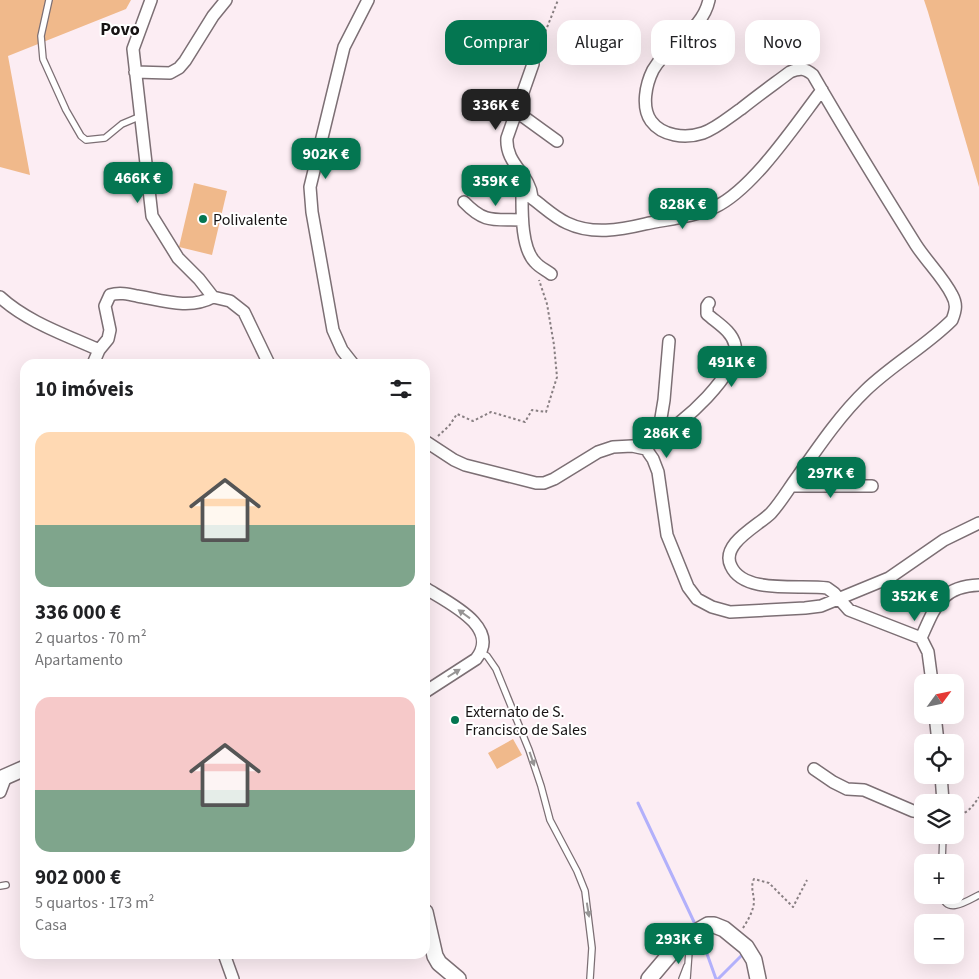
<!DOCTYPE html>
<html lang="pt">
<head>
<meta charset="utf-8">
<style>
  :root { --surface:#fff; --page:#f6f6f6; --text:#202124; --muted:#757577; --accent:#047651 }
  body { margin:0; font-family:"Source Sans 3",sans-serif; background:var(--page); color:var(--text); height:100vh; display:flex; flex-direction:column; font-size:19px; white-space:nowrap }
  * { box-sizing:border-box; margin:0 }
  p { font-size:16px; color:var(--muted) }
  .icon { flex:none; width:28px; height:28px; fill:none; stroke:currentColor; stroke-width:2; stroke-linecap:round; stroke-linejoin:round }
  .map { position:relative; flex:1; overflow:hidden }
  .details { position:absolute; left:20px; top:359px; width:410px; height:600px; display:flex; flex-direction:column; background:var(--surface); border-radius:15px; box-shadow:0 5px 20px #0002 }
  .details>* { flex:none }
  .banner { position:absolute; left:445px; top:20px; width:459px; height:45px; display:flex; gap:10px }
  .needle { width:32px; rotate:57deg }
  .controls { position:absolute; left:914px; top:674px; display:grid; gap:10px }
  .controls a { display:grid; place-items:center; width:50px; height:50px; border-radius:10px; background:var(--surface); box-shadow:0 5px 20px #0002; font-size:25px }
  .price { position:absolute; translate:-50% -42px; padding:0 11px; border-radius:10px; background:var(--accent); color:#fff; font-size:16px; line-height:32px; filter:drop-shadow(0 1px 2px #0008) }
  .price::after { content:''; position:absolute; left:50%; top:30px; width:15px; height:11px; margin-left:-8px; background:inherit; clip-path:polygon(0 0,100% 0,50% 100%) }
  .price.current { background:#222; color:#fff }
  ul { padding:0; list-style:none }
  li { display:grid; align-content:center; gap:10px; height:265px; padding:0 15px }
  li span { display:grid; place-items:center; height:155px; border-radius:15px; color:#555 }
  li>.icon { margin-inline-start:auto }
  span .icon { width:90px; height:90px; fill:#fffc; stroke-width:1 }
  li b { font-size:21px }
  h2 { display:flex; justify-content:space-between; align-items:center; height:60px; padding:0 15px; font-size:21px }
  .chip { padding:0 18px; border-radius:15px; background:var(--surface); box-shadow:0 5px 20px #0002; font-size:18px; line-height:45px }
  .chip.current { background:var(--accent); color:#fff }
  .map>svg:first-child { display:block }
  .green { fill:#f0b98b }
  .lines { fill:none; stroke-linecap:round; stroke-linejoin:round }
  .stream { stroke:#b2b0fb; stroke-width:3 }
  .lane-casing { stroke:#7c6f74; stroke-width:8 }
  .street-casing { stroke:#7c6f74; stroke-width:14 }
  .secondary-casing { stroke:#7c6f74; stroke-width:18 }
  .path { stroke:#887f82; stroke-width:2; stroke-dasharray:2.5 2.5; stroke-linecap:butt }
  .lane { stroke:#fff; stroke-width:5.5 }
  .street { stroke:#fff; stroke-width:11 }
  .secondary { stroke:#fff; stroke-width:15 }
  .oneway { fill:#979595 }
  .poi-dot { fill:#047651; stroke:#fff; stroke-width:2 }
  .labels { text-anchor:middle; stroke-width:4; stroke-linejoin:round; paint-order:stroke }
  .poi-label { font-size:16px; fill:#171314; stroke:#fff; text-anchor:start }
  .neighbourhood-label { font-size:18px; font-weight:bold; fill:#171314; stroke:#fff }
</style>
</head>
<body>
<div class="map">
<svg width="979" height="979" viewBox="0 0 979 979">
  <rect width="100%" height="100%" fill="#fcedf3"/>
  <path class="green" d="M0,0H131L126,9L8,56L30,175L0,167Z
    M924,0H979V187L928,12Z
    M194,183L227,191L212,255L179,247Z
    M513,739L522,755L497,769L488,753Z"/>
  <g class="lines">
    <path class="stream" d="M638,803L695,924
      M701,937L716,979
      M718,979L742,955"/>
    <defs>
      <path id="lane" d="M49,0L41,36L43,59L66,110L81,136L86,140L105,138L122,124L141,116
        M481,653L487,656L496,669L529,750L541,786L550,820L577,871L585,891L592,948L590,979
        M942,862L943,835
        M0,886L6,885
        M942,895C947,915 967,901 979,895
        M682,979L687,966
        M687,979L690,938"/>
      <path id="street" d="M151,0L133,49L152,216L178,258L199,279L213,297L230,301L244,312L269,364
        M709,0C702,32 669,42 653,70C646,84 641,107 651,121C662,136 685,139 703,133C717,128 729,117 741,109C757,96 774,84 790,72C800,68 805,68 813,75C846,132 881,189 916,245C927,262 943,277 952,295C957,304 956,310 952,320C926,346 893,364 866,390C840,415 819,446 798,476C789,488 781,502 771,513C758,526 720,544 731,566C744,595 801,584 827,588L834,593L849,610L921,638L928,652L932,682
        M135,72L170,73L179,68L185,61L213,16L226,0
        M517,112L557,141
        M501,178C511,185 523,191 533,199C544,207 554,217 567,223C592,235 620,230 645,224C668,219 694,217 715,207C753,189 796,124 822,90
        M522,192C522,211 521,248 535,262C539,267 546,270 551,274
        M532,197C530,174 505,164 507,138L533,64
        M464,202C485,224 494,219 522,220
        M0,297C27,322 66,335 99,350
        M93,364L99,350L108,339L110,330L105,306L110,295C119,292 128,294 137,296C161,300 190,310 213,297
        M353,364L342,350L333,330L312,212L310,187L344,47L368,0
        M658,436C680,428 741,371 735,345C732,331 717,323 707,314V306L709,303
        M425,441L454,460L465,465L536,483H544L554,479L598,452L613,447L632,446L646,449L653,459L658,472L667,535L688,587L697,599L712,607L730,612L805,608L821,606L889,578L944,540L979,523
        M646,449L658,436L664,400L669,341
        M791,486H872
        M425,588C447,602 502,627 476,659L425,692
        M921,638C935,607 941,586 979,585
        M935,715L938,742
        M814,769L833,782L847,789L864,790L913,811L922,812
        M941,775L943,802
        M0,792L6,776
        M224,954L233,979"/>
      <path id="secondary" d="M0,779L25,768
        M425,912L435,956L439,963L458,979
        M649,979L682,940L708,925H714L724,929L746,947L754,960L758,979"/>
    </defs>
    <use href="#lane" class="lane-casing"/>
    <use href="#street" class="street-casing"/>
    <use href="#secondary" class="secondary-casing"/>
    <path class="path" d="M536,55L558,0
      M438,436L449,426L457,414L473,421L491,412L525,422L532,410L546,412L557,377L554,345L547,304L539,280
      M955,815C967,815 973,806 979,797
      M743,928C748,920 753,912 754,902C754,894 750,887 754,879L769,883L793,907L807,880"/>
    <use href="#lane" class="lane"/>
    <use href="#street" class="street"/>
    <use href="#secondary" class="secondary"/>
  </g>
  <defs><path id="oneway-solid" d="M-6-.8H1V-3.2L6.5 0L1 3.2V.8H-6Z" transform="scale(1.25)"/></defs>
  <g class="oneway">
    <use href="#oneway-solid" transform="translate(464 614) rotate(-144)"/>
    <use href="#oneway-solid" transform="translate(454 673) rotate(-32)"/>
    <use href="#oneway-solid" transform="translate(532 759) rotate(71)"/>
    <use href="#oneway-solid" transform="translate(588 910) rotate(81)"/>
  </g>
  <g class="poi-dot">
    <circle cx="203" cy="219" r="5"/>
    <circle cx="455" cy="720" r="5"/>
  </g>
  <g class="labels">
    <g class="poi-label">
      <text x="213" y="225">Polivalente</text>
      <text x="465" y="717">Externato de S.<tspan x="465" dy="18">Francisco de Sales</tspan></text>
    </g>
    <g class="neighbourhood-label">
      <text x="120" y="35">Povo</text>
    </g>
  </g>
</svg>
<div class="controls">
<a><svg class="needle" viewBox="-14 -14 28 28"><path d="M0-13l5 13h-10z" fill="#e53935"/><path d="M0 13l5-13h-10z" fill="#757577"/></svg></a>
<a><svg class="icon" aria-label="locate" viewBox="0 0 24 24"><circle cx="12" cy="12" r="6"/><path d="M12 2v4M12 18v4M2 12h4M18 12h4"/></svg></a>
<a><svg class="icon" aria-label="layers" viewBox="0 0 24 24"><path d="M12 4l9 5-9 5-9-5zM3 14l9 5 9-5"/></svg></a>
<a>+</a>
<a>−</a>
</div>
<b class="price current" style="left:496px;top:131px">336K €</b>
<b class="price" style="left:326px;top:180px">902K €</b>
<b class="price" style="left:138px;top:204px">466K €</b>
<b class="price" style="left:496px;top:207px">359K €</b>
<b class="price" style="left:683px;top:230px">828K €</b>
<b class="price" style="left:732px;top:388px">491K €</b>
<b class="price" style="left:667px;top:459px">286K €</b>
<b class="price" style="left:831px;top:499px">297K €</b>
<b class="price" style="left:915px;top:622px">352K €</b>
<b class="price" style="left:679px;top:965px">293K €</b>
<div class="banner">
<a class="chip current">Comprar</a>
<a class="chip">Alugar</a>
<a class="chip">Filtros</a>
<a class="chip">Novo</a>
</div>
<section class="details">
<h2>10 imóveis<svg class="icon" aria-label="filters" viewBox="0 0 24 24"><path d="M4 7h16M4 17h16"/><circle cx="9" cy="7" r="2"/><circle cx="15" cy="17" r="2"/></svg></h2>
<ul>
<li><span style="background:linear-gradient(#ffd9b3 60%,#7fa58c 0)"><svg class="icon" aria-label="home" viewBox="0 0 24 24"><path d="M3 11l9-7 9 7M6 9v11h12V9"/></svg></span><div><b>336 000 €</b><p>2 quartos · 70 m²</p><p>Apartamento</p></div></li>
<li><span style="background:linear-gradient(#f6c9c9 60%,#7fa58c 0)"><svg class="icon" aria-label="home" viewBox="0 0 24 24"><path d="M3 11l9-7 9 7M6 9v11h12V9"/></svg></span><div><b>902 000 €</b><p>5 quartos · 173 m²</p><p>Casa</p></div></li>
</ul>
</section>
</div>
</body>
</html>
